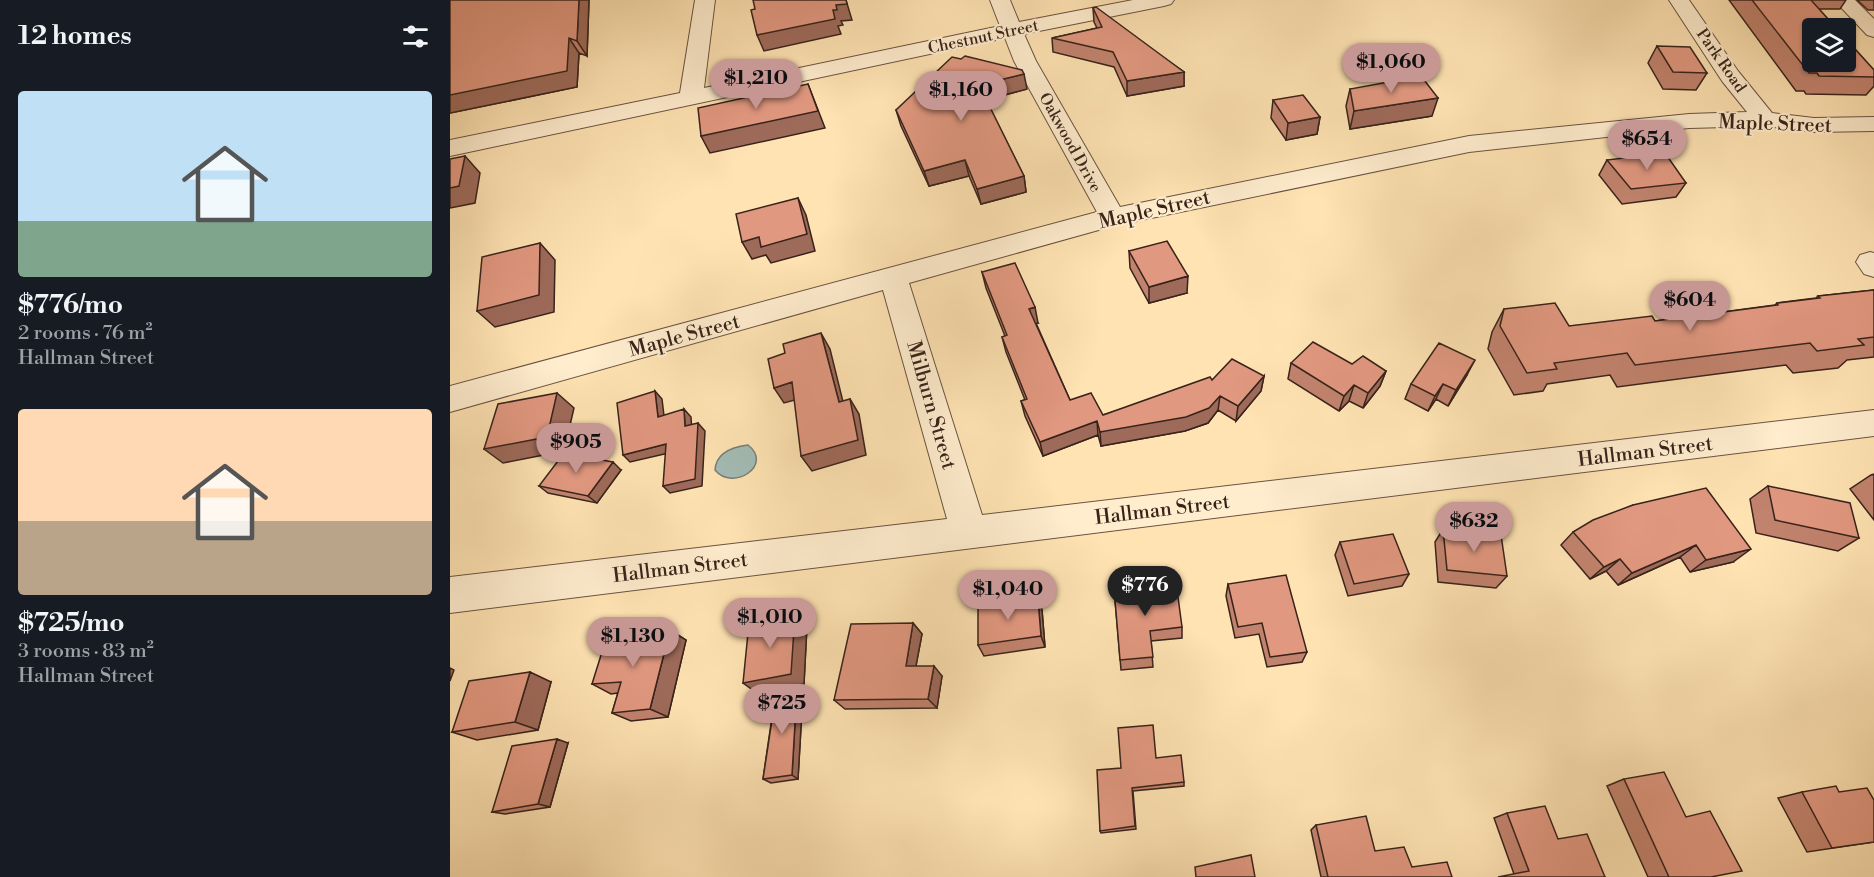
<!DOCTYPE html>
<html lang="en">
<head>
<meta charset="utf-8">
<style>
  :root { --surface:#171b24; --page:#20242c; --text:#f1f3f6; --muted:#9ea1a6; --accent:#c59692 }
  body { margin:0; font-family:"Libre Bodoni",serif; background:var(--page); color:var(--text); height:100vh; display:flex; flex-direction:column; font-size:22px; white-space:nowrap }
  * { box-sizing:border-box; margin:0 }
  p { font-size:20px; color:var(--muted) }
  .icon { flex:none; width:33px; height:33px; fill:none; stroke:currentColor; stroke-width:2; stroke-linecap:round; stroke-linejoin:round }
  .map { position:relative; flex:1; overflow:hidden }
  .drawer { display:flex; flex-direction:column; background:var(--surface); width:450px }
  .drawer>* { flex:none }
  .buttons { position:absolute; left:1352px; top:18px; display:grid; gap:12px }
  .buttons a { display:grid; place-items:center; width:54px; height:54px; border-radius:6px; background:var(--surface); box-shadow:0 2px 4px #0004; font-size:30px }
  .price { position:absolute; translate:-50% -51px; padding:0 14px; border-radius:21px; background:var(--accent); color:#111; font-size:20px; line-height:39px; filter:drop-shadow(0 2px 3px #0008) }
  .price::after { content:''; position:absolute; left:50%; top:36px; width:18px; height:14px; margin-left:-9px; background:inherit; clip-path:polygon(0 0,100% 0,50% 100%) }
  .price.current { background:#222; color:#fff }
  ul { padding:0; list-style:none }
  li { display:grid; align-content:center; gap:12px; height:318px; padding:0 18px }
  li span { display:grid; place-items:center; height:186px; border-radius:6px; color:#555 }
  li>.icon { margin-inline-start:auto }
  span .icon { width:108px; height:108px; fill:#fffc; stroke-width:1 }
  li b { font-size:26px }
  h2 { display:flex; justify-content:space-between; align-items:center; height:72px; padding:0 18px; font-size:26px }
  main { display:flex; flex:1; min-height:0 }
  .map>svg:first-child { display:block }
  .water { fill:#a3bcb6; stroke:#787f78; stroke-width:1.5 }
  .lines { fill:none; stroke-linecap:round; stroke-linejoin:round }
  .minor-casing { stroke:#6a5341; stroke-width:2 }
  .minor { fill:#ffedce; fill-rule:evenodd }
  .wall { fill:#c2836e; stroke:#38231b; stroke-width:1.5 }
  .shaded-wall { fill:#9e6a5a; stroke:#38231b; stroke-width:1.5 }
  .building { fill:#e19880; stroke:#38231b; stroke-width:1.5 }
  .labels { text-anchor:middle; stroke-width:4.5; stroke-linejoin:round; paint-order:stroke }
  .far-street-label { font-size:16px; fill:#38231b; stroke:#ffedce }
  .street-label { font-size:20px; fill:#38231b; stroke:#ffedce }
</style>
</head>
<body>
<main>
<section class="drawer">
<h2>12 homes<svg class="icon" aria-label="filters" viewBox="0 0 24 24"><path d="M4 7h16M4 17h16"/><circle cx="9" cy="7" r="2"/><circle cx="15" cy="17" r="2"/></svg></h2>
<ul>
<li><span style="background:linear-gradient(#bfe0f5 70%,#7fa58c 0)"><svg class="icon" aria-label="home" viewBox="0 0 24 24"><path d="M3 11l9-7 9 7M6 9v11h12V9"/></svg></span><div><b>$776/mo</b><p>2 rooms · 76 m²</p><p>Hallman Street</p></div></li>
<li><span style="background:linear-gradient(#ffd9b3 60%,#b9a48a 0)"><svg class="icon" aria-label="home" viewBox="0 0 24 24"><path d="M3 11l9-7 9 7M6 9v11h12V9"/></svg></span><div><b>$725/mo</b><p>3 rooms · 83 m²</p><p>Hallman Street</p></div></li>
</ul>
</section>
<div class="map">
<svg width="1424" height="877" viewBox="0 0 1424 877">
  <rect width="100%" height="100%" fill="#ffe3b3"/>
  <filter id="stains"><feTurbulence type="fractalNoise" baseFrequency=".00333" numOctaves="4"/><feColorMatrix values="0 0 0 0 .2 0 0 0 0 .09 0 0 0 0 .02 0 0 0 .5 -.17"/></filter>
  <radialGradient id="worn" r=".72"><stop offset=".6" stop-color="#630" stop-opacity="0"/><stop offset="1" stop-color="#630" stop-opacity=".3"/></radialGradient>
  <path class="water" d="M298,445C324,465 283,492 265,470C266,453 282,447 298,445Z"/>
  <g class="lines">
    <defs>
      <path id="minor" d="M245,0H265L254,88L550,26L540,0H560L569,22L683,0H724L721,4L714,6L574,34L586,61L670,207L1019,136L1239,114L1297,112L1272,81L1219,0H1239L1288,71L1322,113L1364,118L1424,117V131L1364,132L1315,126L1239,128L1019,152L663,226L459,283L532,515L1424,410V436L0,613V577L497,519L433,290L0,412V386L647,212L564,61L555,38L0,156V140L230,93Z
        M1384,0H1405L1424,19V37L1417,35Z
        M1420,252L1424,253V277L1414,274L1406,262L1410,255Z"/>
    </defs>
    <use href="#minor" class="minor-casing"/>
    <use href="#minor" class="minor"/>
  </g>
  <path class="wall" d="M139,0L137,56L129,53L127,87L0,113Z
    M1279,0H1396L1390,9H1369L1424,70V86L1416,95L1356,94L1354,91H1346Z
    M1407,0H1424V10H1418Z
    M643,8L734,72V86L677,96L664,67L603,52L602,38L647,28L644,22Z
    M1207,46L1257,73L1246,90L1213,89L1198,63Z
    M577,89L536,100L574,176L576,192L531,204L519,176L479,186L451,126L446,110Z
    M900,89L982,116L900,129L896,106Z
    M823,100L870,117L867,134L836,140L821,118Z
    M1157,160L1236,183L1226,197L1172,204L1149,175Z
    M679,251L737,293L699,303L680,268Z
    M532,272L588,323H586L620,400L653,415L762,380L814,376L811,391L786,421L768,410L758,423L735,431L651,446L648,435L593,456L575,416L571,401L575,400L556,352L552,337L555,336L536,288Z
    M1424,290V357L1397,360L1388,368L1343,373L1336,365L1167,387L1160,375L1097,384L1093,391L1064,395L1038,349L1042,332L1054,309L1119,326L1205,321L1325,305L1327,303L1366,298L1368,296Z
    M841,363L902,364L936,371L930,386L913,408L899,401L889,411L838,379Z
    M1017,375L998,406L986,399L978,411L955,399L961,384Z
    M171,470L147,503L98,493L89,486Z
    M1424,474V520L1400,489L1421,475Z
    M1318,486L1409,538L1388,551L1306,533L1300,499Z
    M1183,505L1283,562L1240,572L1230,557L1168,585L1156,571L1140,579L1111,545L1123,532Z
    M993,529L1057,576L1046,588L988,582L985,542Z
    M890,542L959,574L952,586L898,596L885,555Z
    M778,584L857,652L852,662L817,667L809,634L785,638L776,596Z
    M664,588L732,627V638L701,641L703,667L671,670Z
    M572,598L573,601L592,610L595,647L534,656L528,645Z
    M345,614L357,625L354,684L334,687L347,689L353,693L348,779L321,783L313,779L326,689L307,693Z
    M463,623L472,634L466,666L492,676L487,708L395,709L384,700Z
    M220,630L236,640L218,717L181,721L162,713L168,693L161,694L142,684Z
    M101,682L88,730L27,740L2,732Z
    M118,743L100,807L55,814L42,812Z
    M706,758L734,782V786L683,791L686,829L651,833L650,831L671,768Z
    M1174,779L1261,877H1198L1157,786Z
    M1352,792H1389L1424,842L1357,852L1328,798Z
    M1057,813L1108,839L1155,877L1064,874L1044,818Z
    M866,825L962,867L1002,877H871L861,830Z"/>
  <path class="shaded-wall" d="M129,0H139L137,56L127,41Z
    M396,0L402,20L391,21L393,25L388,26L391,34L314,51L307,35L383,10L386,5Z
    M119,38L129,53L127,87L0,113V95Z
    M734,72V86L677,96V81Z
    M574,74L577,89L532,101L529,85Z
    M358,84L375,128L260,153L251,136Z
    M988,98L982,116L900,129L904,111Z
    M870,117L867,134L836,140L838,123Z
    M15,156L30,173L25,203L0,208V188Z
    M515,160L519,176L479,186L474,171Z
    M574,176L576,192L531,204L527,189Z
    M348,198L356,215L365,251L321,263L316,255L302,259L292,242Z
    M90,243L105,260L104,312L45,327L27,311Z
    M738,276L737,293L699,303V287Z
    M585,307L588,323L583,324L579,309Z
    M371,333L380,349L397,418L389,402Z
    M1025,360L1017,375L998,406L1006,390Z
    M936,371L930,386L913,408L918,393Z
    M814,376L811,391L786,421L788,406Z
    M342,382L352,398L334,403L324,388Z
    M993,384L986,399L978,411L985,396Z
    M904,385L899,401L889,411L894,396Z
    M205,391L212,399L215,424L208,417Z
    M107,393L124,408L114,451L53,463L34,449Z
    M770,396L768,410L758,423L735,431L651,446L650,432Z
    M400,399L409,414L416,455L362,471L351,456Z
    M234,409L241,417L242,433L235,426Z
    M647,421L648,435L593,456L590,442Z
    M248,423L255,431L252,486L220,493L213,486Z
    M216,444L223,452L180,462L173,455Z
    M163,462L171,470L147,503L138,496Z
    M1246,545L1230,557L1168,585L1182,573Z
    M1301,549L1283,562L1240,572L1256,560Z
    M1170,559L1156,571L1140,579L1154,567Z
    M588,599L592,610L595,647L591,636Z
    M345,614L357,625L354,684L307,693L293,683Z
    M463,623L472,634L464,676L456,666Z
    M220,630L236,640L218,717L200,709Z
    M484,666L492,676L487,708L478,699Z
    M0,668L4,670L0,681Z
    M80,672L101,682L88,730L65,722Z
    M347,689L353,693L348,779L342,775Z
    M107,739L118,743L100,807L88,804Z"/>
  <path class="building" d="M0,0H129L127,41L119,38L117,71L0,95Z
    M303,0H396L397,4L386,5L387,10H383L385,19L307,35L301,10L305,9Z
    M1302,0H1361L1386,28H1362V62H1395V38L1424,70V77L1369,76L1367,73H1359Z
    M646,7L734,72L677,81L663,52L602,38L652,27L643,8Z
    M1207,46L1240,47L1257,73L1223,72Z
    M515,56L572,70L574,74L529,85L574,176L527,189L515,160L474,171L446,110L502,57L511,59Z
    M971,76L988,98L904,111L900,89Z
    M358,84L368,111L251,136L248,108Z
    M853,95L870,117L838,123L823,100Z
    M1215,153L1236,183L1181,189L1157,160Z
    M15,156L9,186L0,188V159Z
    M348,198L357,234L311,247L309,237L292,242L286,214Z
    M717,241L738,276L699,287L679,251Z
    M90,243L89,295L27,311L32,257Z
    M565,263L585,307L579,309L620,400L641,393L653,415L760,377L762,380L782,359L814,376L788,406L770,396L759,408L736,417L650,432L647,421L590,442L571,401L577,399L552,337L557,335L532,272Z
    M1424,290V337L1408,339L1414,345L1367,351L1360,343L1185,365L1177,353L1104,363L1107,369L1077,373L1050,326L1054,309L1105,303L1119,326L1202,316L1205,321L1328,305L1327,303L1370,298L1368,296Z
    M371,333L389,402L400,399L408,440L351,456L342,382L324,388L318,359L335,353L333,344Z
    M863,342L902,364L913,356L936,371L918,393L904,385L894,396L841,363Z
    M989,343L1025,360L1006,390L993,384L985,396L961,384Z
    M205,391L208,417L234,409L235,426L248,423L245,479L213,486L216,444L173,455L167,403Z
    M107,393L97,437L34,449L48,404Z
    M114,453L163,462L138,496L89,486Z
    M1318,486L1400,503L1409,538L1325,520Z
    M1256,488L1301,549L1256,560L1246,545L1182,573L1170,559L1154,567L1123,532L1143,520L1183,505Z
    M993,529L1051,535L1057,576L997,570Z
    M943,534L959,574L904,584L890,542Z
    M836,575L857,652L820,657L812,623L788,627L778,584Z
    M726,582L732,627L700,631L703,657L670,660L664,588Z
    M572,598V601L588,599L591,636L528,645V604Z
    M345,614L341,674L293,683L299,623Z
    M463,623L456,666H484L478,699L384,700L401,624Z
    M220,630L200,709L162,713L171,682L142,684L157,636Z
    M80,672L65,722L2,732L19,681Z
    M327,687L347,689L342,775L313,779Z
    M703,725L706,758L731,755L734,782L682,788L685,826L650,831L647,770L671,768L668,728Z
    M107,739L88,804L42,812L62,746Z
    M1214,772L1236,817L1260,811L1292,871L1261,877H1219L1174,779Z
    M1386,786L1389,792L1417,788L1424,800V842L1382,848L1352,792Z
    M1095,806L1108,839L1137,834L1155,877H1048L1079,871L1057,813Z
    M916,816L925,851L954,847L962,867L997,862L1002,877H878L866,825Z
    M801,855L805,877H746L745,867Z"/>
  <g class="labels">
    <g class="far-street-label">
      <text transform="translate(533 36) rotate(-12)" y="6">Chestnut Street</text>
      <text transform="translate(1272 60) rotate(55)" y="6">Park Road</text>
      <text transform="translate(621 142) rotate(61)" y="6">Oakwood Drive</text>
    </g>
    <g class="street-label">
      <text transform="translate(1325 123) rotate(2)" y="7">Maple Street</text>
      <text transform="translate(704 209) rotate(-13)" y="7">Maple Street</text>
      <text transform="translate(234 335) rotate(-15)" y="7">Maple Street</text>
      <text transform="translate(482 405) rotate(74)" y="7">Milburn Street</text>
      <text transform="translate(1195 451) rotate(-7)" y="7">Hallman Street</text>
      <text transform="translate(712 509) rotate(-7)" y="7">Hallman Street</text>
      <text transform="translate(230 567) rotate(-7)" y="7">Hallman Street</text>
    </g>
  </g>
  <rect width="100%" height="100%" filter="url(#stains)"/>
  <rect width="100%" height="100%" fill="url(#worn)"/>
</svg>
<div class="buttons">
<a><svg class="icon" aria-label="layers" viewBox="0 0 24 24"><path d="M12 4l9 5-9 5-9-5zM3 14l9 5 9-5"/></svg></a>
</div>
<b class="price" style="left:941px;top:94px">$1,060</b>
<b class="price" style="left:306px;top:110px">$1,210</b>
<b class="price" style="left:511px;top:122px">$1,160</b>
<b class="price" style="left:1197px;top:171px">$654</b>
<b class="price" style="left:1240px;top:332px">$604</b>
<b class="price" style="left:126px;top:474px">$905</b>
<b class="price" style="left:1024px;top:553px">$632</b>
<b class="price current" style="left:695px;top:617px">$776</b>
<b class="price" style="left:558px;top:621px">$1,040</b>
<b class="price" style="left:320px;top:649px">$1,010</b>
<b class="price" style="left:183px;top:668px">$1,130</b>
<b class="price" style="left:332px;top:735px">$725</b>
</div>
</main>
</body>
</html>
